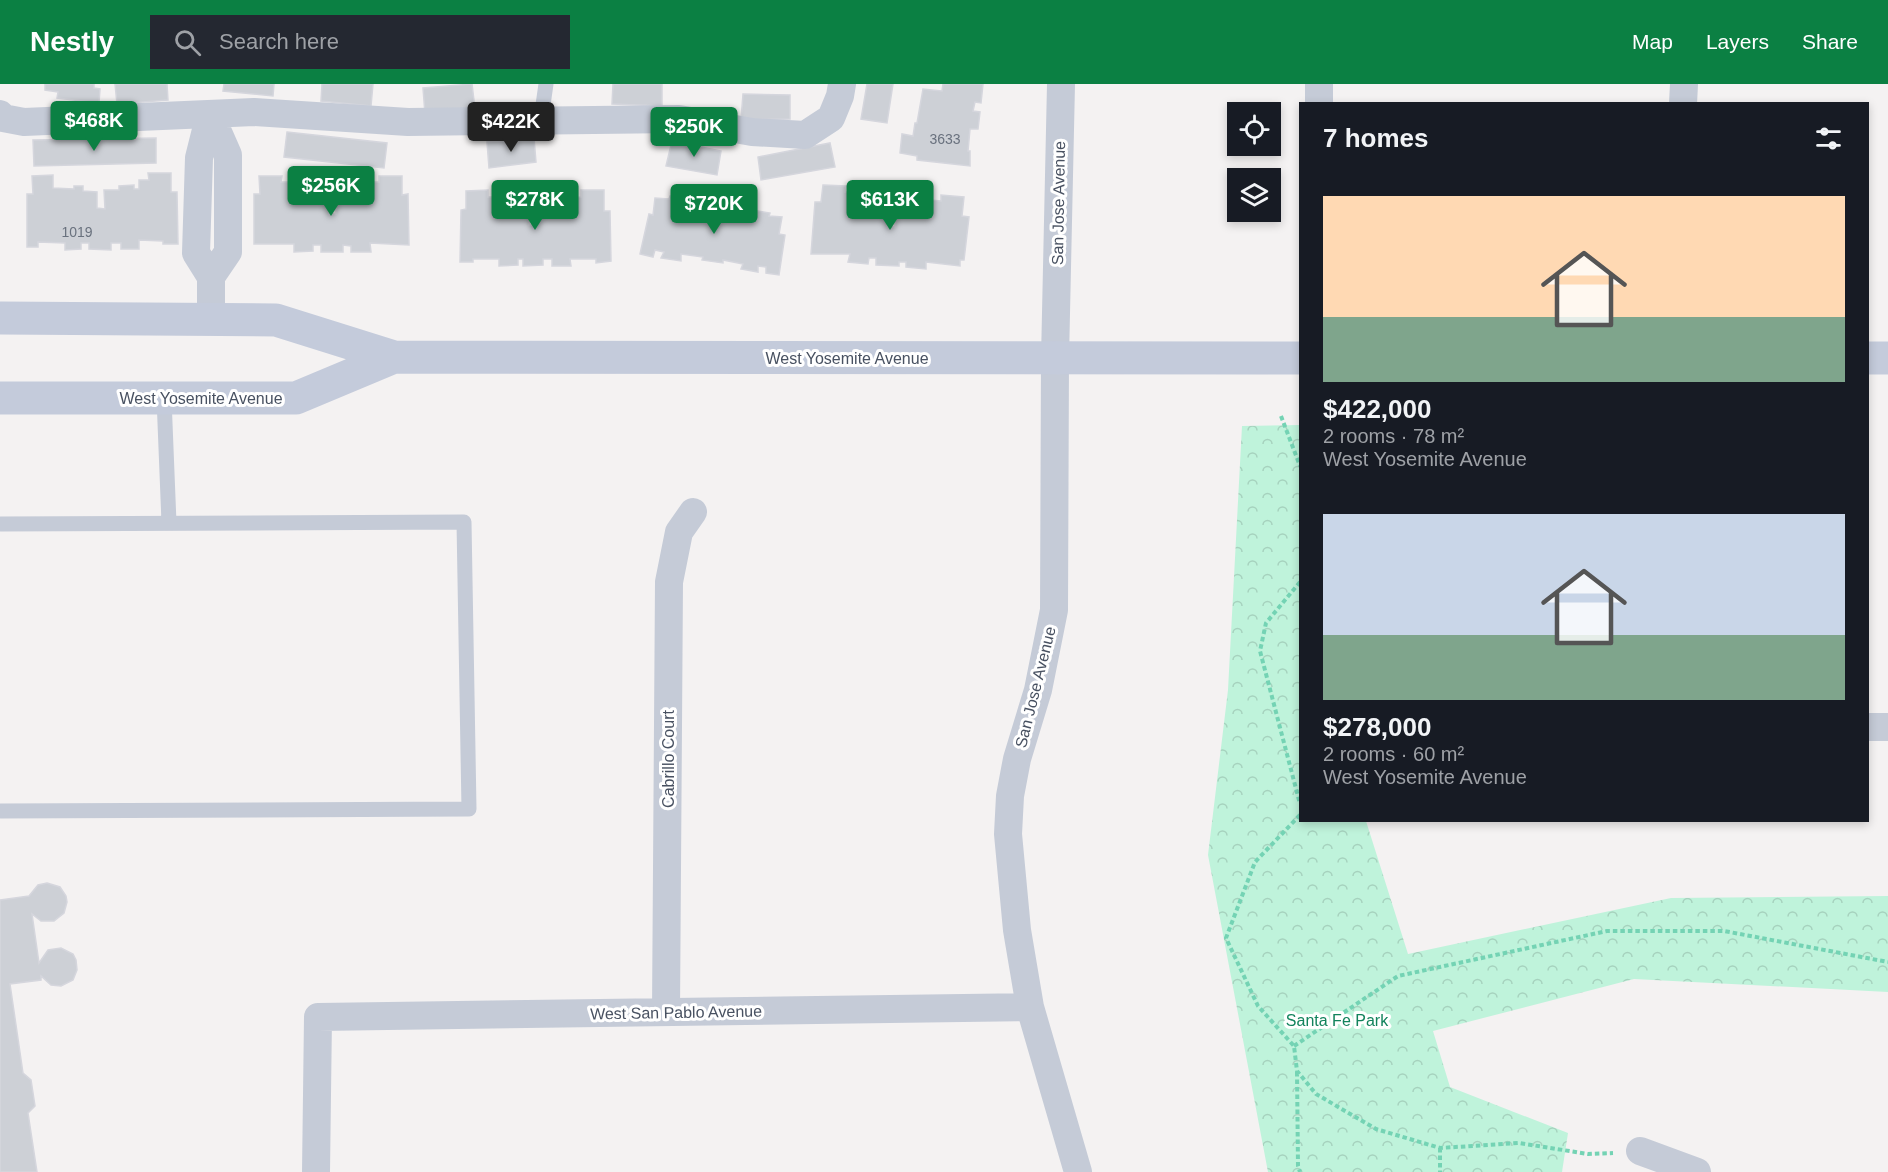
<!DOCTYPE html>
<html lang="en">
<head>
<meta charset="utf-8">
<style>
  :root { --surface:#171b24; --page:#242831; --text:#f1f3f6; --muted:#9ea1a6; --accent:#0b8043 }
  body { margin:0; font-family:Arial,sans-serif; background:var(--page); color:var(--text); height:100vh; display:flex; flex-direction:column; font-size:22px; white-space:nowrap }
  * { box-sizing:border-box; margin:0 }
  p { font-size:20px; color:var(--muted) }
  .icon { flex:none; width:33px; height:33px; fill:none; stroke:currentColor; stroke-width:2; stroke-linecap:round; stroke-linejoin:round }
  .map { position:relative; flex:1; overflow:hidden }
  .sheet { position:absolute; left:1299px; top:18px; width:570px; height:720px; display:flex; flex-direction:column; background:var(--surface); border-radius:0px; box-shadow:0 3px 9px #0003 }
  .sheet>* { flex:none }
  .buttons { position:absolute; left:1227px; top:18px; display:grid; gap:12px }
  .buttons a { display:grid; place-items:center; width:54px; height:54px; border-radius:0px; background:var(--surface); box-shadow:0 3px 9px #0003; font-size:30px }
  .price { position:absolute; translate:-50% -51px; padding:0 14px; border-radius:6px; background:var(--accent); color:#fff; font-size:20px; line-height:39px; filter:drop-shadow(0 2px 3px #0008) }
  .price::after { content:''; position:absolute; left:50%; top:36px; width:18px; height:14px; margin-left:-9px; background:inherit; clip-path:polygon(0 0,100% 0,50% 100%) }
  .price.on { background:#222; color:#fff }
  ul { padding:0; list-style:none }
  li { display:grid; align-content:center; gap:12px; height:318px; padding:0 24px }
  li span { display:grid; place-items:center; height:186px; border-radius:0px; color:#555 }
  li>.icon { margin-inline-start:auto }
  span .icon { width:108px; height:108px; fill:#fffc; stroke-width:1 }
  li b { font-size:26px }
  h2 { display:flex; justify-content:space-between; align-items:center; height:72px; padding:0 24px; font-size:26px }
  header { display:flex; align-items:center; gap:36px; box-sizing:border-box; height:84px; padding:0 30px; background:var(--accent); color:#fff }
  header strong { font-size:28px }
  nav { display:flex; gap:33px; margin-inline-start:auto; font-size:21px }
  .search { width:420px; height:54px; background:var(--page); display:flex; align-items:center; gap:15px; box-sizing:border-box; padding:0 21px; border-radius:0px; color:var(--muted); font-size:22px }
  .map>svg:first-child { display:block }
  .park { fill:url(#park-crowns) }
  .building { fill:#cdd0d6; stroke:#d5d6dd; stroke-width:1.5 }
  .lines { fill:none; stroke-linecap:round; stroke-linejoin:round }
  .path { stroke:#74d3b4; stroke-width:4; stroke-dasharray:4.5 3; stroke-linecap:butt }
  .service { stroke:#c5cbd7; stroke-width:15 }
  .minor { stroke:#c5cbd7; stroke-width:28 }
  .secondary { stroke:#c4cbdb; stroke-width:33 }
  .labels { text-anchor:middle; stroke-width:6; stroke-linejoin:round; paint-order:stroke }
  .number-label { font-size:14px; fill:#69717e }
  .street-label { font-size:16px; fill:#485161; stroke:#fff }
  .park-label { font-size:16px; fill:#12835c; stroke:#fff }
</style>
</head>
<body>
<header>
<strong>Nestly</strong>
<div class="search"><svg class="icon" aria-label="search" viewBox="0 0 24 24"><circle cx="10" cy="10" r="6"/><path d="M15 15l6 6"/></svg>Search here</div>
<nav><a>Map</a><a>Layers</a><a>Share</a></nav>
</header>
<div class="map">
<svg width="1888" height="1088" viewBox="0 0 1888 1088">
  <defs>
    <pattern id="park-crowns" width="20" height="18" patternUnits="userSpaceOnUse" patternTransform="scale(1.5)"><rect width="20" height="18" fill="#bff3db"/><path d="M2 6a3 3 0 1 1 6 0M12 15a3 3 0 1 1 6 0" fill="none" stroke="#a6d2be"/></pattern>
  </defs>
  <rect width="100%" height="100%" fill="#f4f2f2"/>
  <path class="park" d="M1300,341V736L1366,737L1408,870L1671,814L1888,812V908L1634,895L1433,947L1450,1003L1568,1049L1562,1088H1268L1208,771L1228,606L1242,342Z"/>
  <path class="building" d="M45,0H94V4L100,5L99,19L57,14L58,8L45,6Z
    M115,0H167L168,16L117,20Z
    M224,0H274L273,12L223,7Z
    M322,0H373L371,22L321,17Z
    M472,0L475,25L425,30L423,4Z
    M613,0H662V22L612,20Z
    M867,0H893L887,39L861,35Z
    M943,0H983L981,19L975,18L973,27L980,28L978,45H970L968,67H970V82L917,76V72L900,69L902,50L913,52L915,39H917L923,5L942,7Z
    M743,10L790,11V35L741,36Z
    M287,48L387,59L384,84L284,73Z
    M156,54V79L34,82L33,56Z
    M534,54L536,78L489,84L487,58Z
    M672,57L721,67L717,91L666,82Z
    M830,59L835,83L761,96L758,73Z
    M148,89H171V108H177L178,160H163V157L139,156V165H121V159H111V166L89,165V159H81V165L65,166V159L38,158V163H27V110H33L32,92L53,91V104L74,105V102H83V107L97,108V124L105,125L104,106H119V102L134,101V105H139V96H149Z
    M259,92H282L281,98H294V107L328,110L329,130H336V110H349V107H370V98H379V92H402V111L408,110L409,161L370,159L371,168H351V162L343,161V168H321V161H313V167L294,168V160H254V110H260Z
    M823,101L846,102L845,108H855V120H876V122L889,124L887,143H895L896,124L930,125V116L941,117V111L964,113L962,132L969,133L964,176H960V182L926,178V185L906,183V178H899V182L876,181V174H869L868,180L848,178L850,170H811L815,118H821Z
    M488,106V113H504L503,120H516V123L530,124L529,141H536L537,123H552V120H566V114L581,113V106H604V127H610L611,177L596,179V175H570L571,182H552V175H543V181L523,182V175H518V181L499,182V175H473V178H460L461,126L466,125V107Z
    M670,112L691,116V119L717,123L716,132H723L724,124L751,129L752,126L770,129L769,132L782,133L779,150L785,151L779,191L766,189V183L758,182V188L741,185L743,180L723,176V179L702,176L703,173L681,170V177L661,174L664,168L655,166L653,173L640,170L649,130L653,131L655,114L669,115Z
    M47,799L60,803L66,812L67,818L64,829L54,837H41L32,830L39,879L48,866L61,864L73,870L76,876L77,886L73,896L61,902L51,901L41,892V896L10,900L23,989L31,996L35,1022L28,1029L37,1088H0V816L29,812L38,801Z"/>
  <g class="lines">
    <path class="path" d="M1281,332L1300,382
      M1300,498L1266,539L1260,567L1300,720
      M1300,731L1255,778L1226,854L1258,922L1294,962L1297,987L1316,1010L1376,1045L1440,1064L1519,1059L1588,1070L1613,1069
      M1294,962L1398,892L1607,847H1724L1888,878
      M1297,988L1298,1082L1300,1088
      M1440,1064V1088"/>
    <path class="service" d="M541,35L546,0
      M164,314L169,439
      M0,440L464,438L469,725L0,727"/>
    <path class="minor" d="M1061,0L1055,275L1054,526L1038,606L1017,675L1010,712L1008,750L1017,846L1030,923L1078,1088
      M1319,20V0
      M1683,20L1684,0
      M0,30L3,34L24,38L254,28L408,38L679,35L752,48L805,51L831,34L840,12L842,0
      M210,30L199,74L196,169L211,193V235
      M210,30L228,71V168L211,193
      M1868,643H1888
      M666,928L669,498L679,448L693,428
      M1640,1067L1697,1088
      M316,1088L318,933L1030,923"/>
    <path class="secondary" d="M0,234L276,236L394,273L1300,274
      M1868,274H1888
      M0,314H296L394,273"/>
  </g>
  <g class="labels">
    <g class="number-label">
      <text x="945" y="60">3633</text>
      <text x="77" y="153">1019</text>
    </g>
    <g class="street-label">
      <text transform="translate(1058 119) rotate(-89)" y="6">San Jose Avenue</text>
      <text x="847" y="280">West Yosemite Avenue</text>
      <text x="201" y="320">West Yosemite Avenue</text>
      <text transform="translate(1035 603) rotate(-76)" y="6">San Jose Avenue</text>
      <text transform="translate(668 675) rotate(-90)" y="6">Cabrillo Court</text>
      <text transform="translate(676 928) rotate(-1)" y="6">West San Pablo Avenue</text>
    </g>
    <g class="park-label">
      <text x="1337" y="942">Santa Fe Park</text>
    </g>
  </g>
</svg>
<div class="buttons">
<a><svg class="icon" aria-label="locate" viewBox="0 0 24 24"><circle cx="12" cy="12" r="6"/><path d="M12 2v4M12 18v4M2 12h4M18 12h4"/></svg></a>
<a><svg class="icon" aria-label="layers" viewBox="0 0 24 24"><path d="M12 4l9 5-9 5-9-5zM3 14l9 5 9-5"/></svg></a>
</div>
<b class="price" style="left:94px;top:68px">$468K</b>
<b class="price on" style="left:511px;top:69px">$422K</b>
<b class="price" style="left:694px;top:74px">$250K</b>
<b class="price" style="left:331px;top:133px">$256K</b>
<b class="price" style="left:535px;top:147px">$278K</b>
<b class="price" style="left:890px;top:147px">$613K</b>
<b class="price" style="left:714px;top:151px">$720K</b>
<section class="sheet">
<h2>7 homes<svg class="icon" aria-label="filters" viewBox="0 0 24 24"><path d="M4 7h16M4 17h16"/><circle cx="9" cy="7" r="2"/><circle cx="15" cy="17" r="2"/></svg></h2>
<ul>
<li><span style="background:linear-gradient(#ffd9b3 65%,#7fa58c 0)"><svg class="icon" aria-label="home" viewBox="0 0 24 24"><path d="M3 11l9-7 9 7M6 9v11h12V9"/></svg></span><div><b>$422,000</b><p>2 rooms · 78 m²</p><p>West Yosemite Avenue</p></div></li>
<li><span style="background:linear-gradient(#c9d6e8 65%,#7fa58c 0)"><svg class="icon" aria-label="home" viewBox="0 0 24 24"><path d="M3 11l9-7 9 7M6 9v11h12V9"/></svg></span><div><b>$278,000</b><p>2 rooms · 60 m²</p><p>West Yosemite Avenue</p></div></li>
</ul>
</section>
</div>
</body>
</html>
